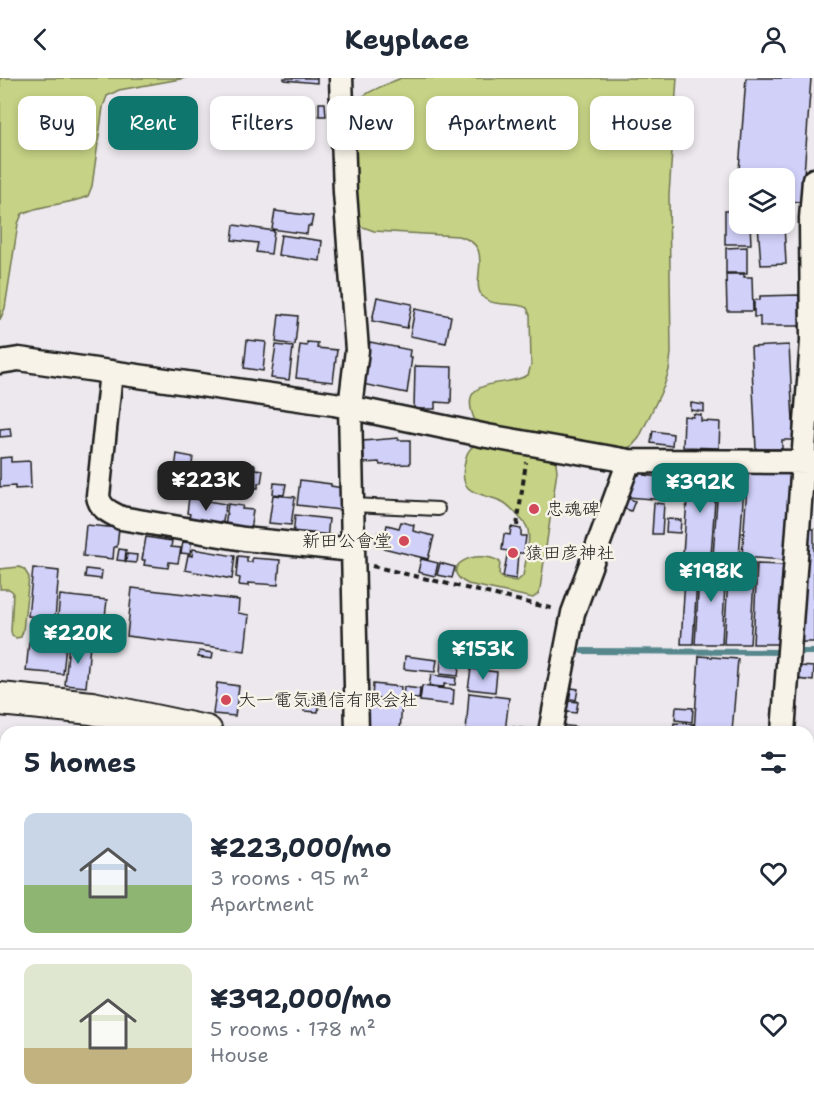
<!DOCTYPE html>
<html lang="en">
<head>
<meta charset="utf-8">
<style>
  :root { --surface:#fff; --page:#f2f2f3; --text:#1f2937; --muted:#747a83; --line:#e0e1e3; --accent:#0f766e }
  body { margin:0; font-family:"Shantell Sans","Klee One",sans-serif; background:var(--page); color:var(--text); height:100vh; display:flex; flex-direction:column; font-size:22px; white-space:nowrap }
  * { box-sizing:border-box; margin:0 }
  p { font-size:20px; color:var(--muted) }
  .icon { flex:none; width:33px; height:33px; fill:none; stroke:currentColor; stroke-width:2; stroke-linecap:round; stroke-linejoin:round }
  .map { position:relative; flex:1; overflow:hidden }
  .panel { position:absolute; left:0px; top:648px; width:814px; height:384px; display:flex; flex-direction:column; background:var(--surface); border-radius:18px 18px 0 0; box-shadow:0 3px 9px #0003 }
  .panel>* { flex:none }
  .guide { position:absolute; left:18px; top:18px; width:778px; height:54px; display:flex; gap:12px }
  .fabs { position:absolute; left:729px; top:90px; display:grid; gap:12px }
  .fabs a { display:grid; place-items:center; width:66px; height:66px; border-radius:12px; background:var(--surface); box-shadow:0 3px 9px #0003; font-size:30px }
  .price { position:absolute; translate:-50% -51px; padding:0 14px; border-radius:12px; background:var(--accent); color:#fff; font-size:20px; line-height:39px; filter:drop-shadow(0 2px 3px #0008) }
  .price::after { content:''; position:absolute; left:50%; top:36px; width:18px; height:14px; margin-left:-9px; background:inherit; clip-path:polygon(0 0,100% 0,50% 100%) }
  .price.on { background:#222; color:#fff }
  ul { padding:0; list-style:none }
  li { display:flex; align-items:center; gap:18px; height:150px; padding:0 24px }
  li+li { border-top:2px solid var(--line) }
  li span { display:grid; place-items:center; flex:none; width:168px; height:120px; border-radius:12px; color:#555 }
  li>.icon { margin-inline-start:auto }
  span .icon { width:72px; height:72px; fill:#fffc; stroke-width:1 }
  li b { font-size:26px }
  h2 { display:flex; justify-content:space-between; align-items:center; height:72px; padding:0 24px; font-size:26px }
  .pill { padding:0 21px; border-radius:12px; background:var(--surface); box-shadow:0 3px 9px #0003; font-size:21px; line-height:54px }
  .pill.on { background:var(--accent); color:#fff }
  header { display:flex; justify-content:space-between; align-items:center; height:78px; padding:0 24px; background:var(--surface); font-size:27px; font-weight:700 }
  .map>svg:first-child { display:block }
  .green { fill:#c6d285; stroke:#717750; stroke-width:1.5 }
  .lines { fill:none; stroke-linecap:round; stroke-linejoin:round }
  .stream { stroke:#57878d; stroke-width:6 }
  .building { fill:#d1d0f9; stroke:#1c1c1c; stroke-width:1.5 }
  .lane-casing { stroke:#1c1c1c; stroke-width:16 }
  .street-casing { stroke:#1c1c1c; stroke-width:27 }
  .secondary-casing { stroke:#1c1c1c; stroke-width:36 }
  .primary-casing { stroke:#1c1c1c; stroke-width:38 }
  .path { stroke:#1c1c1c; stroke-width:4; stroke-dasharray:6 4.5; stroke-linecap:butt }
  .lane { stroke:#f7f3e8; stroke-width:12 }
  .street { stroke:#f7f3e8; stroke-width:22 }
  .secondary { stroke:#f7f3e8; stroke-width:32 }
  .primary { stroke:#f7f3e8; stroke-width:33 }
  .poi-dot { fill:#d1495b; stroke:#f7f3e8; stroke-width:2 }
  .labels { text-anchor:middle; stroke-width:5; stroke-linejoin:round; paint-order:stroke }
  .poi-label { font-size:18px; fill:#1c1c1c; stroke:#f7f3e8; text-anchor:start }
</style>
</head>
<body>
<header><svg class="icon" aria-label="back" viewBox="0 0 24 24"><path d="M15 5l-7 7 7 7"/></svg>Keyplace<svg class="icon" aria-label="person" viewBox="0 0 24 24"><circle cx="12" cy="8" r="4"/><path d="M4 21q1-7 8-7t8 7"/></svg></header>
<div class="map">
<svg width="814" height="1032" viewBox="0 0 814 1032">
  <rect width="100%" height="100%" fill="#ece8ed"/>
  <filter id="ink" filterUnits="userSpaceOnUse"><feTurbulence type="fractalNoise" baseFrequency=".0167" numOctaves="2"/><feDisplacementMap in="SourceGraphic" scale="12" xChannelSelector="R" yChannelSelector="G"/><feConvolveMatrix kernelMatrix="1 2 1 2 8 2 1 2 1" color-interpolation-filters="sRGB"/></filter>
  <g filter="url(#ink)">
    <path class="green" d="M0,0H186L119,12L107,18L103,29L92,108L88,118C67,128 42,125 22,136L18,146L5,230L0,242Z
      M401,0H677L669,117L671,275L669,292L664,308L639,360L632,368L622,372L476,345C453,296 505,311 528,297L531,287L530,237L527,230C515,224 496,229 485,221C465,206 500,168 458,158L374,153L360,148L354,135L351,30C363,14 383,8 401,0Z
      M477,365L552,379L556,385L557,393L540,511L538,516L533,520L468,506C435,490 476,469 500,484L499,496L503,501L517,503L523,498C525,485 531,465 528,452C527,447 523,443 520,440C515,434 510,428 503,424C483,414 459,419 464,389C466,377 467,372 477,365Z
      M19,489L24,491L29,499L23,553L21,559L16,560L12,558L11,553L13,514L9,511H0V491Z
      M101,1026H159L171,1032H104Z"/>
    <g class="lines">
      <path class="stream" d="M582,573L782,574
        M796,574H814"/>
    </g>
    <path class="building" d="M284,0H317V5L284,2Z
      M746,0H811L802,124L784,123V100H740V119H737Z
      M304,25L315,26L314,42L303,41Z
      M319,25H325L326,38H319Z
      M275,133L313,138L311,148H308L307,156L272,151Z
      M725,133H740V146H750L751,166H725Z
      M758,146H784L786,186L761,187Z
      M234,147L274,153L271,176L256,174L258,165L232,162Z
      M281,157L322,163L320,183L278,177Z
      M747,169V195H726V170Z
      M726,196H744V199H752L753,233H727Z
      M799,217L800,235H802L803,248H760V239H754V222H760V218Z
      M377,219L412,226L407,250L372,243Z
      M415,231L451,238L446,265L410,258Z
      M279,236L298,238L295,267L276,264Z
      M247,262L266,264L263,293L244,290Z
      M307,264L318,265L317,270L337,272L333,304L296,300L300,267L307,268Z
      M370,264L410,272L409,279H412L407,315L362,306Z
      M276,267L293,269L289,302L271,300Z
      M789,267L794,362H782V371H756L751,269Z
      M415,288L452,289L451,325L435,324V331H414Z
      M691,325L704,327V334L691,332Z
      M693,336L701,337V343L720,344L719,370L683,369L684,338L693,339Z
      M10,350L11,358L0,359V351Z
      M653,353L673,356L672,368L651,365Z
      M398,360V362H410V386L380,387L379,384L364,385L363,363Z
      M177,376L193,379L191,393L175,391Z
      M11,379V384L30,383L31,410L15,411V408L0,409V380Z
      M241,385L255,387V391L263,392L261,405H258V410H245L244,413L229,412L232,388L241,389Z
      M203,389L230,392L227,414L197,410L199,394L203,395Z
      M640,391L646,392L645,397L681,402L679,423L627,419L628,405H633L634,396L639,397Z
      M689,394H717L711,478L683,476Z
      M719,394H745L739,480L713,478Z
      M748,394H792L786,482L742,479Z
      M300,402L331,406V408L343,410L340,432L297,427Z
      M274,405L286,406L284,417L273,416Z
      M273,417L295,419L291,447L269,445Z
      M189,420L226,426L222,449L188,444L190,436L187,435Z
      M627,420L635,423L631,433L623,430Z
      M654,425L664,426L662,456H652Z
      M228,426L243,428L242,431L253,432L250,453L225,449Z
      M295,437L329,441L327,463L293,459Z
      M667,441L681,442L680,455L666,454Z
      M401,444L414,447L413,453L434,458L428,481L375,468L378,454L385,456L387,447L399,450Z
      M86,447L119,450L117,469H114L113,481L83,478Z
      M511,449L521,451V458H526L524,475H518L516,501L503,499L508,473L502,472L504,456L510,457Z
      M808,451H814V564H799Z
      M146,459L172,463L171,469L181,470L178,485L169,484L168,490L144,487L145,482H142Z
      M183,464L191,465L190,476L181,475Z
      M119,471L126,472L125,483L117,482Z
      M193,471L235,478L232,501L185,492L188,477L192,478Z
      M127,476L137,477L136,485L126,484Z
      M238,478L247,479V484H252V480L280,482L278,507L248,505V508L239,507L240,500L236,499Z
      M421,481L438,485L435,498L418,494Z
      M700,482L726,484L722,566H695Z
      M686,484L698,485L693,566H681Z
      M729,484L755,486L750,566H724Z
      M440,485L455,489L452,500L437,497Z
      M757,486L784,487L779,566H753Z
      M33,490L59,493L55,541L28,538Z
      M86,491L102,493L101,501L85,499Z
      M132,510L239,522L238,535L249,537L245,573L127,558Z
      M60,517L107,522L102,564L56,559Z
      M29,564L66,567L63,596L26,593Z
      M69,565L90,567L86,609L65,607Z
      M477,570L485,571L483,584L476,583Z
      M487,571L496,572L495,585L485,584Z
      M199,573L213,575L212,581L198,579Z
      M405,578L437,582L435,594L404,591Z
      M699,578L738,581L732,654H694Z
      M441,582L460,584L458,598L440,596Z
      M799,588L814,589L813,603L798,601Z
      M471,591L497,594L495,614L468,611Z
      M431,597L456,600L455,607L444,606V609L429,608Z
      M217,605L239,608L235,638L213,636Z
      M373,606L401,609L400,621L372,620Z
      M422,608L454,612L453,627L420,623Z
      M404,609L420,611L419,621L403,620Z
      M564,609L578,611L576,622L562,619Z
      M469,615L509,620L505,654H466Z
      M305,621L320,623L318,634L304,633Z
      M369,621L402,624L400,654H367Z
      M561,622L578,624L576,635L559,633Z
      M676,629L693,630L692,644L675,642Z
      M674,645L693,646L692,654H673Z
      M558,647L576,649L575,654H557Z
      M512,649L542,653V654H512Z
      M808,720H814V762L808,761Z
      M0,808L6,810L4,815L6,816V867L0,865Z
      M291,1026H332V1032H291Z
      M334,1026H351V1032H334Z
      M497,1026H521L519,1032H494Z
      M645,1026H689L685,1032H641Z"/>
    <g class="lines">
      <defs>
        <path id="lane" d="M352,427L438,431"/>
        <path id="street" d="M341,0L345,114L357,272L350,329L357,654
          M0,284L19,281L334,326L487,358L629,383L814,384
          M111,294L98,418C100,431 110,434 121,440L244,461L353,472
          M550,654L573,535L629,383
          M783,654L812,263L811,140L814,102
          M808,966H814
          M0,1015L6,1017
          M34,1026L51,1032"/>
        <path id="secondary" d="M0,621L92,630L206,654
          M808,780L814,781"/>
        <path id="primary" d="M0,723L6,725
          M574,1026L582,1032"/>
      </defs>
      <use href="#lane" class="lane-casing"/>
      <use href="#street" class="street-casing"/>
      <use href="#secondary" class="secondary-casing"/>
      <use href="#primary" class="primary-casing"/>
      <path class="path" d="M517,448L526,384
        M372,488L555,531"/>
      <use href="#lane" class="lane"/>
      <use href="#street" class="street"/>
      <use href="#secondary" class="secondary"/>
      <use href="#primary" class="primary"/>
    </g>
  </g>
  <g class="poi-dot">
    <circle cx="534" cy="431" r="6"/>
    <circle cx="404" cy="463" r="6"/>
    <circle cx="513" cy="475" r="6"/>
    <circle cx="226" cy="622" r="6"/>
  </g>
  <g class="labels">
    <g class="poi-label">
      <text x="546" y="437">忠魂碑</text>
      <text x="392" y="469" text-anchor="end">新田公會堂</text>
      <text x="525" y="481">猿田彦神社</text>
      <text x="238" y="628">大一電気通信有限会社</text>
    </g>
  </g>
</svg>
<div class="fabs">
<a><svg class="icon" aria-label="layers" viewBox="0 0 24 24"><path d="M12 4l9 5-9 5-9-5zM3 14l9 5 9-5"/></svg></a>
</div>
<b class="price on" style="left:206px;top:434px">¥223K</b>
<b class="price" style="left:700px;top:436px">¥392K</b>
<b class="price" style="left:711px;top:525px">¥198K</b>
<b class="price" style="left:78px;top:587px">¥220K</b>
<b class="price" style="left:483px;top:603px">¥153K</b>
<div class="guide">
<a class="pill">Buy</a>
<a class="pill on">Rent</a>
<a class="pill">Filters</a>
<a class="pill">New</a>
<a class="pill">Apartment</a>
<a class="pill">House</a>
</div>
<section class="panel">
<h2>5 homes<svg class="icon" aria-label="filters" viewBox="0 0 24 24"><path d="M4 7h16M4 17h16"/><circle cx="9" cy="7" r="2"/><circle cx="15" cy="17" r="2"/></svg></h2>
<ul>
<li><span style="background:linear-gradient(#c9d6e8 60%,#8fb573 0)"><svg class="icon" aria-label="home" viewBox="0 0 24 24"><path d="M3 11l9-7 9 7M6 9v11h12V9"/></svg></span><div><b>¥223,000/mo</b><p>3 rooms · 95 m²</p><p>Apartment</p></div><svg class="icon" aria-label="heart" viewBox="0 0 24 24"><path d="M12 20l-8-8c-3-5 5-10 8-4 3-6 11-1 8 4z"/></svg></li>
<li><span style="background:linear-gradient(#dfe7d0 70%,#c2b280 0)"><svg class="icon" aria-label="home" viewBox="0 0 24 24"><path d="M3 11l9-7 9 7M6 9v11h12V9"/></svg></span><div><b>¥392,000/mo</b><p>5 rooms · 178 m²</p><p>House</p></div><svg class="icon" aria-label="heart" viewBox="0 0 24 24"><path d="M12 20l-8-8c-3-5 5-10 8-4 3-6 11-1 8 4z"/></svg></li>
</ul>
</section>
</div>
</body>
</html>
